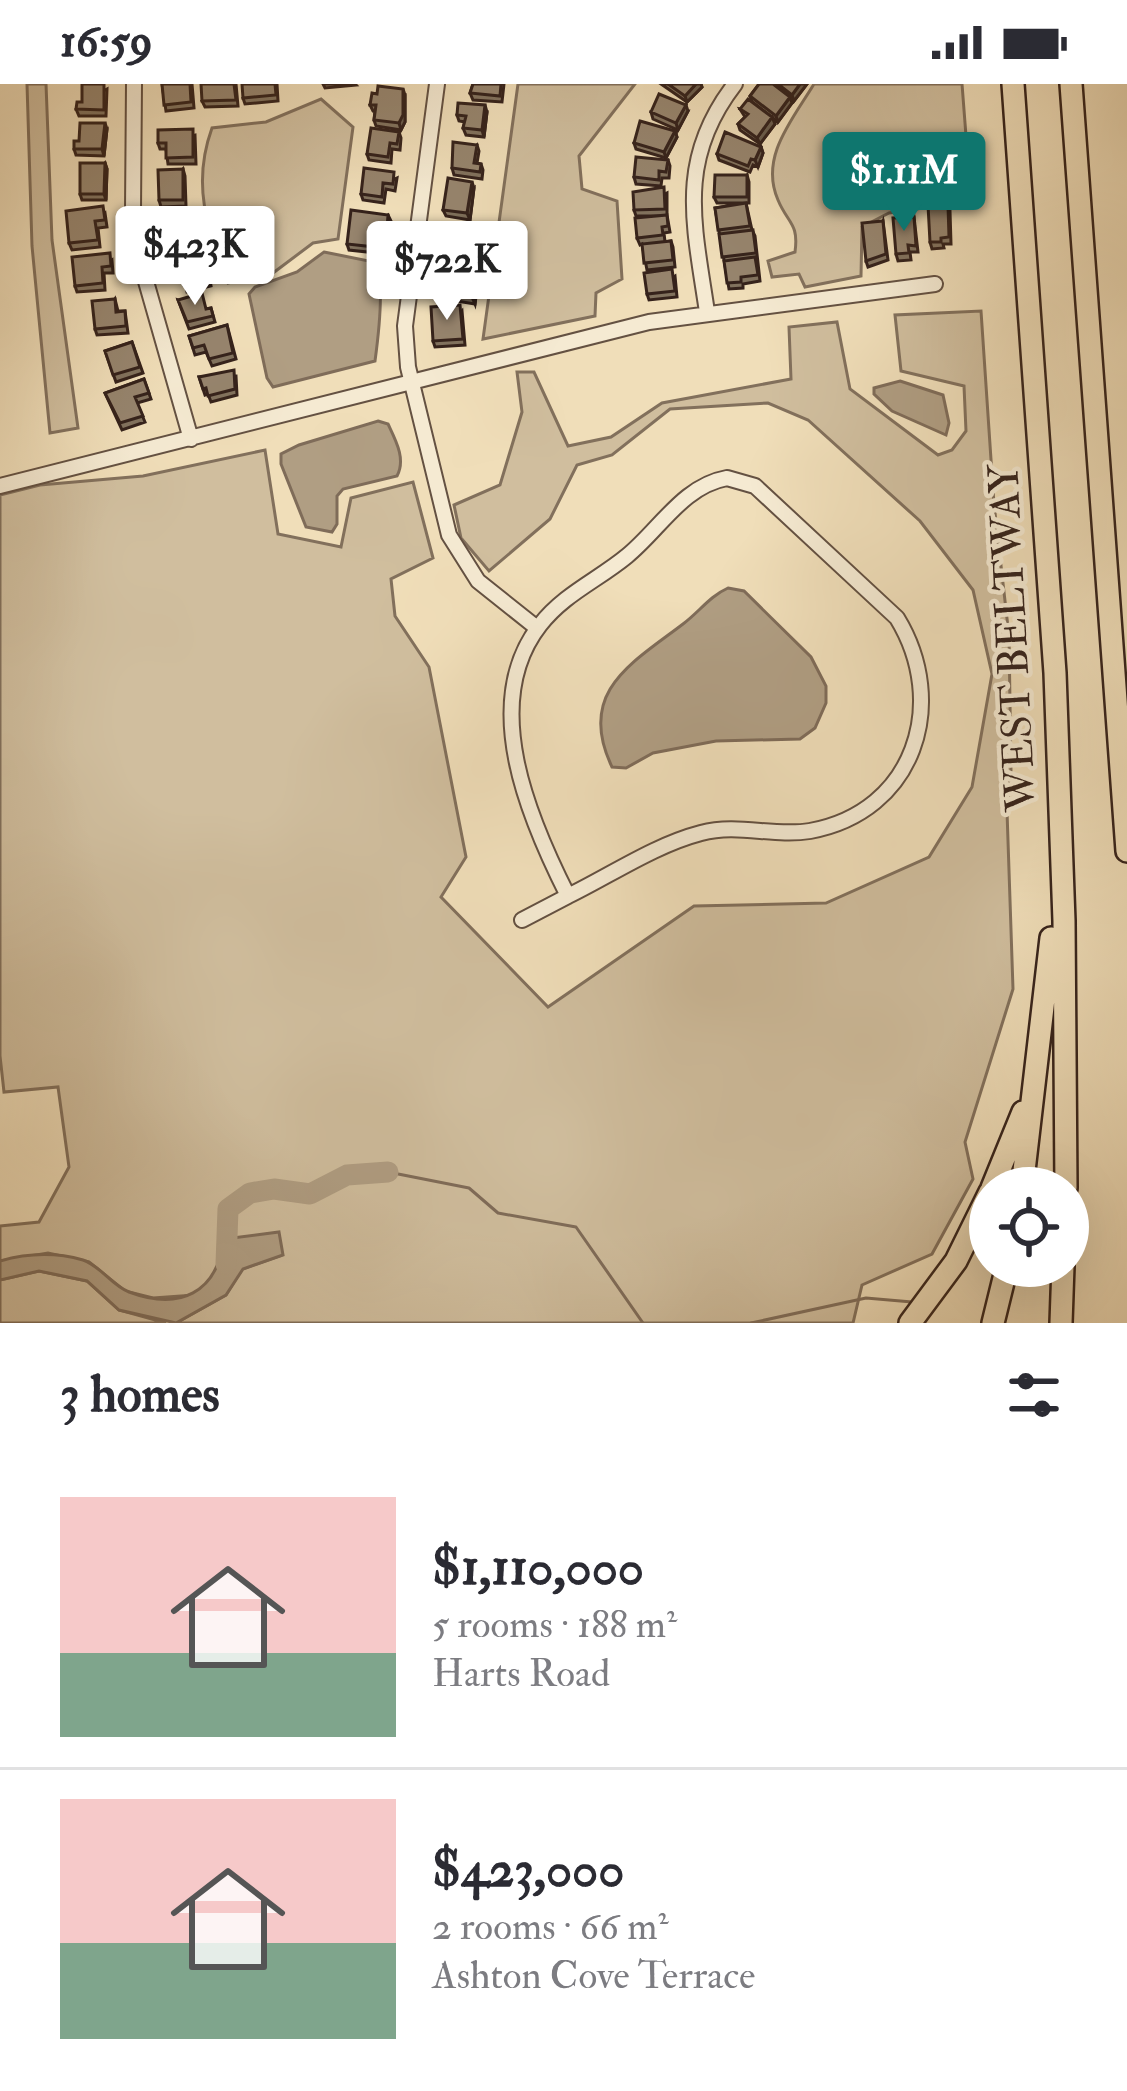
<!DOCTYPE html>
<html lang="en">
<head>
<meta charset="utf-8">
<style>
  :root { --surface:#fff; --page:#f2f2f3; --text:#2b2b33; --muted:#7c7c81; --line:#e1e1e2; --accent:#0f766e }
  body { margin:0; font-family:"IM FELL Double Pica",serif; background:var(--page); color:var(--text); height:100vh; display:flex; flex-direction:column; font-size:45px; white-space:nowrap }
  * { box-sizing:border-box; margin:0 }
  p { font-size:39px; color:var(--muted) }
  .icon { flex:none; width:66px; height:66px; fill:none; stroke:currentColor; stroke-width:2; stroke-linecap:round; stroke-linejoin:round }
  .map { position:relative; height:1239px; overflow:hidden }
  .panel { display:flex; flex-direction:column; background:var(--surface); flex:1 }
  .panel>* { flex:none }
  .fabs { position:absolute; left:969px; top:1083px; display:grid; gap:24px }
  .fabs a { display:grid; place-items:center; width:120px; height:120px; border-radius:50%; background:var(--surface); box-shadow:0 12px 48px #0002; font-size:60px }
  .price { position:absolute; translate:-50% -102px; padding:0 27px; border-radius:12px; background:#fff; color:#222; font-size:39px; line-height:78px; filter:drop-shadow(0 3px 6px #0008) }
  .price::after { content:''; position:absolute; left:50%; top:72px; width:36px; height:27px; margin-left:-18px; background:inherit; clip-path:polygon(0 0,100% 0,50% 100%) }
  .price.selected { background:var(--accent); color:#fff }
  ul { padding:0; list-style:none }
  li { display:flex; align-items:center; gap:36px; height:300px; padding:0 60px }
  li+li { border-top:3px solid var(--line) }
  li span { display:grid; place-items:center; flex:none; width:336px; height:240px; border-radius:0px; color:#555 }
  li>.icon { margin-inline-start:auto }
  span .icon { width:144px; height:144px; fill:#fffc; stroke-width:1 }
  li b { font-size:51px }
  h2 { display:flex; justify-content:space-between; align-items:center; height:144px; padding:0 60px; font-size:51px }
  .status { display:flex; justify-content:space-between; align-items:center; height:84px; padding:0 60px; background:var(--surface); direction:ltr }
  .status svg { height:33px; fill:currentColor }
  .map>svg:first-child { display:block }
  .green { fill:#d0be9e; stroke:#82705c; stroke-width:3 }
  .water { fill:#b09e83; stroke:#7f6c59; stroke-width:3 }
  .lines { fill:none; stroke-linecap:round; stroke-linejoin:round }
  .stream { stroke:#7f6c59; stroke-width:3 }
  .river { stroke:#b09e83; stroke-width:21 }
  .minor-casing { stroke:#645142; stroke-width:18 }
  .highway-casing { stroke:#35221b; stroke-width:26 }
  .minor { stroke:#f5ead2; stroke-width:14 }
  .highway { stroke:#f0deb9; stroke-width:21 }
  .wall { fill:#81725e; stroke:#35221b; stroke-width:3 }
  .shaded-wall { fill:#695c4c; stroke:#35221b; stroke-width:3 }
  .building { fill:#96846d; stroke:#35221b; stroke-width:3 }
  .labels { text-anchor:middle; stroke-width:9; stroke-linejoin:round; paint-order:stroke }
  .street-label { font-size:42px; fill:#35221b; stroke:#f5ead2 }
</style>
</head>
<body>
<div class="status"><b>16:59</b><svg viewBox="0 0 49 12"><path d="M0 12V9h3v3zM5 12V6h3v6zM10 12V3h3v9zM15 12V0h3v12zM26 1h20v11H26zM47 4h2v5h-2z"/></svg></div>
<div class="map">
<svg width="1127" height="1239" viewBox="0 0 1127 1239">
  <rect width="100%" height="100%" fill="#f0deb9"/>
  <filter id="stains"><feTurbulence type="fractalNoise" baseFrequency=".00167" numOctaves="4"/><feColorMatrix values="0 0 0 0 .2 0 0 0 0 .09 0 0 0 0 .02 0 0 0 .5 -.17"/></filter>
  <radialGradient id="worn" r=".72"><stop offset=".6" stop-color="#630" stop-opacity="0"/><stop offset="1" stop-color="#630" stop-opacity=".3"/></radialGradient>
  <path class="green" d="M27,0H46L52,156L78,344L50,349L32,162Z
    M518,0H635L579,72L582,105L617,117L622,195L596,209L595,232L483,255Z
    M814,0H962L971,117L889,129L862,143L861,192L805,203L799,190L772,193L768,177L795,168C799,139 788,140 778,116C759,73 793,35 814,0Z
    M321,15L353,43L338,155L313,159L273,189L228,199C208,145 191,102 212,44L266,38Z
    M981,227L994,420L1009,552L1011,687L1007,727L1013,905L965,1058L973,1095L932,1170L862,1201L853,1239H176L226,1211L242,1185L282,1171L222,1173L214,1194L195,1211L153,1214L125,1207L89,1178L48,1169L0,1177V1142L39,1138L69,1083L58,1003L4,1008L0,972V411L40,401L143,392L265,366L278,450L341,463L351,414L413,398L433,474L391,495L395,532L429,583L466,773L441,813L548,923L694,822L826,819L929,773L972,703L992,590L973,506L920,437L808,336L768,319L670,325L612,371L577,381L550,435L489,487L461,454L454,421L500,401L522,328L517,288H534L568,362L611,353L662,319L791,295L789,243L837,238L850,305L938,371L952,366L966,347L964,302L901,287L895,231Z
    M39,1187L87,1197L119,1226L166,1239H0V1196Z"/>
  <path class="water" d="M324,168L374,178C386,194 378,255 375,277L273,303L267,294L249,210L255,203L297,188Z
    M900,297L943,311L949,339L946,351L892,327L874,310V304Z
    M378,337L388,340C396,357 406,375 397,392L343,405L337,412V440L332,448L306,443L281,380V370L299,361Z
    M728,504L744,507L811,573L826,602V619L815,644L800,655L716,657L653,669L626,684L612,683C576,608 632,579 683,540C699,528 710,512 728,504Z
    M279,1148L283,1171L243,1185L226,1211L176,1239L119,1226L87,1197L39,1187L0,1196V1177C28,1169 55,1168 83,1176C101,1182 112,1202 129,1208C180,1227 217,1209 224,1155Z"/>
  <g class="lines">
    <path class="stream" d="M388,1088L469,1104L498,1129L576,1143L643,1239
      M751,1239L866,1214L912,1218"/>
    <path class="river" d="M226,1180L228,1125L250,1109L274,1105L310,1110L347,1091L388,1088"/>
    <defs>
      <path id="minor" d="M134,0L133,126L137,166L191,355
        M437,0L405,242L408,283L449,451L478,497L537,544
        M707,228C694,140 676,76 735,0
        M727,394L755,402L897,534C949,619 915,728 810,747C773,753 738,739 701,749C655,761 611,791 568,812C529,735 479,619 540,541C564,510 598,496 627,472C660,445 683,402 727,394Z
        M0,402L649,238L935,200
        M522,836L568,812"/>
      <path id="highway" d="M1013,0L1055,589L1064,837L1066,1104
        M1071,0L1127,767
        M992,1104L1023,1028
        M1022,1104L1051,854
        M910,1239L956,1177L990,1108
        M993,1239L1007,1182
        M1061,1239L1063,1182"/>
    </defs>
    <use href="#minor" class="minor-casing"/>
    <use href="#highway" class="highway-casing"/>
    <use href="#minor" class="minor"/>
    <use href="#highway" class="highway"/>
  </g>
  <path class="wall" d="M162,0H192L194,24L166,27Z
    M236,0L238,22L205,23L202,17Z
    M277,0L278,17L245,20L243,14Z
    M323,0H355L356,1L325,4Z
    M473,0H504L502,18L473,16L470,9Z
    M661,0H701L702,3L687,18Z
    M759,0H807L794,17L790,14L792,19L778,38L752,18L750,12Z
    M107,5L106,32H79L76,25L82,18Z
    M405,11V38L401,46L376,42L374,36L375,27H373L370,21Z
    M740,25L772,33L775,40L760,60L740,46L738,40L745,33Z
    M688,27L678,46L653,35L651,28Z
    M487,28L484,53L466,51L463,44L465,38L459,37L457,31Z
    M107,45L104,72L76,71L74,65L79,57Z
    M675,47L677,53L666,74L636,65L634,59Z
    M399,48L401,54L400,66L392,65L391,79L369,76L367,70Z
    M195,51L196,80H168L166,65H160L158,59Z
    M477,61L479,67L477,79L481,80L483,86L482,95L454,91L452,84Z
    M761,63L763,69L758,83L753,81L750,88L719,76L717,70Z
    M668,76L670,82L669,94H662L661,102L636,100L634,93Z
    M105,79L107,85L106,116H82L80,110Z
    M183,85L185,92L186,122L161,123L159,116Z
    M747,91L749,98V119H746L752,146L755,152L760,197L743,200V204L729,205L715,124L746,119H717L714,113Z
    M397,94L395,107L386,105L384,119L363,116L361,110Z
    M474,104L470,136L446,132L443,126Z
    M667,109V131L670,148L664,149L665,158L671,157L673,163L675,183L647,186L642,160L640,161L637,154L658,132H636L634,126Z
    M950,127L951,160H943L944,164L932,165L930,158Z
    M105,129L107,143L98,144L100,163L72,166L69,159Z
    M388,131L391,137L389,151L380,150L377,169L349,166L347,160Z
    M184,132L188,162L165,166L163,159Z
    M914,133L918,168H910L911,176L898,177L896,170Z
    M883,137L888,176L868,183L866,177Z
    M440,152H481L478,171L445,167Z
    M206,170L211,202L187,208L183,188L171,191L165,173Z
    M112,176L113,189H104L105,206L77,208L75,202Z
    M477,182L479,188L475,220L450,216L448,210L450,196L439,194L437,188Z
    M675,192L677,213L649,216L647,210Z
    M115,215L118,227H125L128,249L97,251L95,245Z
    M178,216L206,225L211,224L215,238L189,245Z
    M462,227L465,261L435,263L433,257Z
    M227,241L236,275L212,282L206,268L195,271L189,252Z
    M132,258L143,289L116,298L105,267Z
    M236,292L237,311L211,318L208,310L205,311L199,293Z
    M144,295L151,315L137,319L145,338L122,346L105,309Z"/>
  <path class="shaded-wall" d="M696,0H701L702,3L687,18L685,12Z
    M800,0H807L794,17L792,11Z
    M403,5L405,11V38L401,46L399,39Z
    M790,13L792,19L778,38L776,32Z
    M485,21L487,28L484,53L482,46Z
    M686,21L688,27L678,46L676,39Z
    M772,33L775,40L760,60L757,54Z
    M105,39L107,45L104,72L102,65Z
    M675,47L677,53L666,74L664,68Z
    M761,63L763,69L758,83L755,76Z
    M105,79L107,85L106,116L104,110Z
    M472,98L474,104L470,136L467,129Z
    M477,182L479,188L475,220L472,213Z"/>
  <path class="building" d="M82,0H104V26L76,25L77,18H82Z
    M162,0H190L191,18L164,21Z
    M201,0H234L236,16L202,17Z
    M242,0H275L276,11L243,14Z
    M473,0H501L500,12L470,9Z
    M668,0H696L685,12Z
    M759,0H773L790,13L776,32L750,12Z
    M778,0H800L792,11Z
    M378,2L403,5V31L399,39L374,36L376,21H370L372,9L377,10Z
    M659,10L686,21L676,39L651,28Z
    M748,15L772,33L757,54L738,40L748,30L740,25Z
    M458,19L485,21L482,46L463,44L466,32L457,31Z
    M640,37L675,47L664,68L634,59Z
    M80,39H105L102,65H74V57H79Z
    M371,44L399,48L397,60L390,59L388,73L367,70Z
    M193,45V73L166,74V59H158V46Z
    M725,48L761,63L755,76L751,75L748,82L717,70Z
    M453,58L477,61L474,79L481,80L480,88L452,84Z
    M636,73L668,76L666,88L659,87V96L634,93Z
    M80,79H105L104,110H80Z
    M364,84L394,88L393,100L383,99L382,113L361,110Z
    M183,85V116H159L158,86Z
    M715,91H747V113H714Z
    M448,94L472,98L467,129L443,126Z
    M664,103L665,125L634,126L633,108Z
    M746,119L750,142L718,146L715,124Z
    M928,121H948L949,153L941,154V158H930Z
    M103,122L105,136L95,137L98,156L69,159L66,127Z
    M182,125L186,156L163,159L158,129Z
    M351,126L388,131L387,145L377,143L375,163L347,160Z
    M667,131L668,142L662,143L663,151L637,154L635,134Z
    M914,133L916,162L908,161L909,169L896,170L893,134Z
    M883,137L886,170L866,177L862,139Z
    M442,140L479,145L476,165L443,160L444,152H440Z
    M753,146L756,169L722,173L719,150Z
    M671,157L673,176L644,179L642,160Z
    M204,164L209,196L184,201L183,182L168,185L165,173Z
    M110,169L111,182L102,183L103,199L75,202L72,173Z
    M755,173L758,191L741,193V198L727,199L724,177Z
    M439,175L477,182L472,213L448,210L450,190L437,188Z
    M672,185L675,207L647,210L644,189Z
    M202,209L206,225L211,224L213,232L187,238L178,216Z
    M115,215L116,228L125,227L126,242L95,245L92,217Z
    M460,221L463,255L433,257L431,223Z
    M227,241L233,269L209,275L204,261L193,264L189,252Z
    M132,258L140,283L113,291L105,267Z
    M234,286L235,305L208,312L206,304L203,305L199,293Z
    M144,295L149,309L135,313L143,332L120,339L105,309Z"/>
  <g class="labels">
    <g class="street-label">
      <text transform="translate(1011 554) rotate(-93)" y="15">WEST BELTWAY</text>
    </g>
  </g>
  <rect width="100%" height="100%" filter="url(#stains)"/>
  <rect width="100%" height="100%" fill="url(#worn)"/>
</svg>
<div class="fabs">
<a><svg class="icon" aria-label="locate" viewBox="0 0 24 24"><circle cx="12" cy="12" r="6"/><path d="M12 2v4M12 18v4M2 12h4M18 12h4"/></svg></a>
</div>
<b class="price selected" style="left:904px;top:150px">$1.11M</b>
<b class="price" style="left:195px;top:224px">$423K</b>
<b class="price" style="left:447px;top:239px">$722K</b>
</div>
<section class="panel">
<h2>3 homes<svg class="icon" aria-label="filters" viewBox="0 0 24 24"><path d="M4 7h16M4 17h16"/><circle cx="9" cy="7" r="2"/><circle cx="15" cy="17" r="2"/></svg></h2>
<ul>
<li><span style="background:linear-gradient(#f6c9c9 65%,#7fa58c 0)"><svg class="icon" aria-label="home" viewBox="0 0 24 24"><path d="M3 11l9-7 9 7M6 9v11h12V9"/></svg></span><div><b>$1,110,000</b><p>5 rooms · 188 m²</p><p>Harts Road</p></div></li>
<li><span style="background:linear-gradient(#f6c9c9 60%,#7fa58c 0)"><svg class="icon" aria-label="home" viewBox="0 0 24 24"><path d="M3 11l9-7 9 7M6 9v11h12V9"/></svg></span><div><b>$423,000</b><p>2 rooms · 66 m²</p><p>Ashton Cove Terrace</p></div></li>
</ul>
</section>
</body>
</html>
